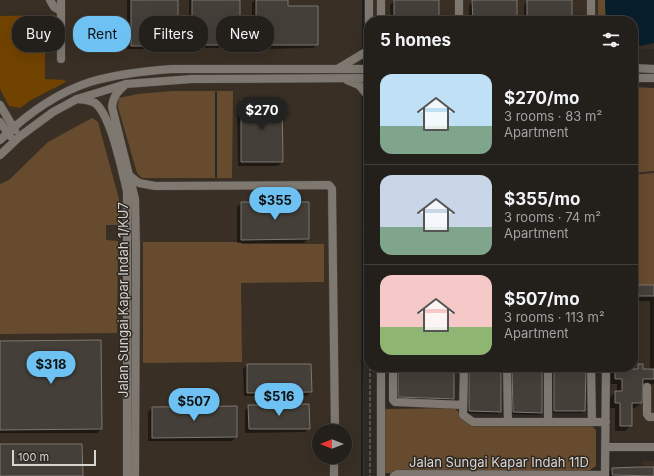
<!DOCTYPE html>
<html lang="en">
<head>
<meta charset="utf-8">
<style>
  :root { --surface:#231f1b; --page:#2b2724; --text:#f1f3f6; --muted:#a3a2a3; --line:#403d3a; --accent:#6ec2f3 }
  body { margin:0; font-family:Inter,sans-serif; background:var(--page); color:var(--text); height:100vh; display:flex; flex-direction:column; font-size:15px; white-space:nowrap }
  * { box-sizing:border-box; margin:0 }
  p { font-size:13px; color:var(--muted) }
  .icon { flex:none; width:22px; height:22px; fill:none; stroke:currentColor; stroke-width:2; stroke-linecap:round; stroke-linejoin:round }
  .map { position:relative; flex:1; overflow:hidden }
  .details { position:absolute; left:364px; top:16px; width:274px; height:356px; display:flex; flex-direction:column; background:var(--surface); border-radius:16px; box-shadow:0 4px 16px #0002,0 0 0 1px var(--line) }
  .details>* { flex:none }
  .hud { position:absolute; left:12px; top:16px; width:292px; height:36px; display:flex; gap:8px }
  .needle { width:26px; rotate:270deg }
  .fabs { position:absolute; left:312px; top:424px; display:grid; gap:8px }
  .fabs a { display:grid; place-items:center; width:40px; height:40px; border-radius:50%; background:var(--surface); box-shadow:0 4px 16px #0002,0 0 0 1px var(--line); font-size:20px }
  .scale { position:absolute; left:12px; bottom:10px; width:84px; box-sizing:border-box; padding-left:4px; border:2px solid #d8d4d0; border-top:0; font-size:11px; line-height:14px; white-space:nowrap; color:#d8d4d0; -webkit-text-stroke:3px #2f2924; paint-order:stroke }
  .price { position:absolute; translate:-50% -34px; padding:0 9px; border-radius:14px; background:var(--accent); color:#111; font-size:13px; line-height:26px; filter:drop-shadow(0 1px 2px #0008) }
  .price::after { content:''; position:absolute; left:50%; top:24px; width:12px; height:9px; margin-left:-6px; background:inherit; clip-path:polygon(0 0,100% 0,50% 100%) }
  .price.current { background:#222; color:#fff }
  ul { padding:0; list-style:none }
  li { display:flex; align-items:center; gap:12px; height:100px; padding:0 16px }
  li+li { border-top:1px solid var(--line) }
  li span { display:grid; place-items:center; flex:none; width:112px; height:80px; border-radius:12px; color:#555 }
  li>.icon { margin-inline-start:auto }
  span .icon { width:48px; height:48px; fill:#fffc; stroke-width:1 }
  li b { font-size:17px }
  h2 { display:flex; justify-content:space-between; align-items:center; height:48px; padding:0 16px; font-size:17px }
  .tag { padding:0 14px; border-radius:16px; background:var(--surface); box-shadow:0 4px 16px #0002,0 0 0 1px var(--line); font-size:14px; line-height:36px }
  .tag.current { background:var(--accent); color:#111 }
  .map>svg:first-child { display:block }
  .built { fill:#392f24; fill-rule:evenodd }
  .green { fill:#674b2f }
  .forest { fill:#714301 }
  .water { fill:#081e2b }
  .shadow { fill:#0007 }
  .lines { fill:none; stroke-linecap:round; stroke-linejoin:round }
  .stream { stroke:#081e2b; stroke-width:1.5 }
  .building { fill:#453f39; stroke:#7d7770 }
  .minor-casing { stroke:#494440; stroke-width:9 }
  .path { stroke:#817c77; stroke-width:1; stroke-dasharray:4 2; stroke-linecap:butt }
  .minor { stroke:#7e7871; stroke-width:8 }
  .labels { text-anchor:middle; stroke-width:3; stroke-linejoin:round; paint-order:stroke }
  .street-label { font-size:13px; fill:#d8d4d0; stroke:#2f2924 }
</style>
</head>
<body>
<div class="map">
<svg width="654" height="476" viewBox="0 0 654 476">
  <rect width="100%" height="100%" fill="#2f2924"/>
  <path class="built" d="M0,0H654V49H633V21H369V48H360L365,476H0ZM319,431H345V457H319Z
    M654,171V441H611L612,367H633V173Z
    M643,461H654V476H643Z"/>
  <path class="green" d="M598,0H605L606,21H598Z
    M633,87L654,88V171L633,173Z
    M172,91H233L232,178H142L137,173L118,107L119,98L138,94Z
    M92,118L98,122L119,199V225H106V240L118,241L117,333L0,334V184L9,180L48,142Z
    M654,173V285H633V175Z
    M143,242H240L242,244H324V282L241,283L242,362L143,363Z
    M455,408L464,419L591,425L596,430V466L587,472L384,473V409Z"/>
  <path class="forest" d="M55,15L54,43H45V79L64,80L66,82L31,100L20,108L9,106L0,89V16Z"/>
  <path class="water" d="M605,0H654V43L641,46L633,44V21H606Z"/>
  <path class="shadow" d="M127,0H177V45L174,49H127Z
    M189,0H239V45L235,48H189Z
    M255,0H287V7L317,45L313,48L252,49V3Z
    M394,1L438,21H383L387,17H391L390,5Z
    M473,1L516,21H469V5Z
    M528,1L571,21H524V5Z
    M241,101L282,162L278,166H238L237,105Z
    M241,203H308V239L304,243H237V207Z
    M633,286H654V384H641V403L635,408H631V425L625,431H615V408H610V397L617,392V384H611V367H625V370H634L639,365L642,370H650V301H633Z
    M0,342L101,429L97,433H0Z
    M247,365L311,392L307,396H244L243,369Z
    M395,367H453V399L451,401L397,399Z
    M466,367H500V411L498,414L467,413Z
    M509,367H542V412L539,415L511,414Z
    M551,367H584V411L582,413H552Z
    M249,406L309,428L305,432L245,433V410Z
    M236,407V437L232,441H148V412L152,408Z
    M654,468V476H607V474L612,469Z"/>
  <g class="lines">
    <path class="stream" d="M363,50V0
      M363,66V58
      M216,92V177
      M362,476L363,94"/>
  </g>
  <path class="building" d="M131,0H178V46H131Z
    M192,0H240V45H192Z
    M256,0H288V6H318V45H256Z
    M394,0H439V21H386V16H394Z
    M472,0H517V21H473Z
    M527,0H572V21H527Z
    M241,100H282L283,162H241Z
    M241,202H309V239L241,240Z
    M633,285H654V296H633Z
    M101,340L102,429L0,430V341Z
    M247,364H311L312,392L247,393Z
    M638,364H643V369H654V379H643L642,403H632V426H620V403H615V391H622V379H615V369H638Z
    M398,367H454V399L398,397Z
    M469,367H501V412L469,411Z
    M512,367H542V413L513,412Z
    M554,367H586L585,411H554Z
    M309,404L310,429H249L248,405Z
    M237,406V437L152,438V407Z
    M0,444H82L83,476H0Z
    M639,467H654V476L612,475V468Z"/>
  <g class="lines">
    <defs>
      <path id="minor" d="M50,0L54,7L61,11
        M369,0V21
        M591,0V21
        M381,21V0
        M459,21V0
        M61,59V0
        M339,68L369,50
        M633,68L654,69
        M633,78H654
        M347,80L359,85L369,97
        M126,84C118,91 113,96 112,107L135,199L136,247L135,476
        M77,99C83,100 90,100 95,103C111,115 122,171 127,191V476
        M0,105L15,130
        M0,122L10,136
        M0,140C26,115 56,93 90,82C116,74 145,71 172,69H369
        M0,155L19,137L53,112L77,99L126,84L192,79L369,78
        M129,175L139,183L155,186L329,185L332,189L335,431
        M393,367V400L395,402L463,405
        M464,367L463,415L473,422H606
        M507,367L508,422
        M591,367L592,422
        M647,387V414L649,417H654
        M548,422V367
        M606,447H654
        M334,476V457
        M381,476V367
        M394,476L397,474L605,475
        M605,476L606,367"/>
    </defs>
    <use href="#minor" class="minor-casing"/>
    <path class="path" d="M370,367V476"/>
    <use href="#minor" class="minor"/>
  </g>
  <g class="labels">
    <g class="street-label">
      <text transform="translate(123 300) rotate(-90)" y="5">Jalan Sungai Kapar Indah 1/KU7</text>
      <text x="499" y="467">Jalan Sungai Kapar Indah 11D</text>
    </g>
  </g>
</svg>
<div class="fabs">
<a><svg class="needle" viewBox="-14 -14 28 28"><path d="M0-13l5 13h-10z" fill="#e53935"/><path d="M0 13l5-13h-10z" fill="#a3a2a3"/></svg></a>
</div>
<div class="scale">100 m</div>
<b class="price current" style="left:262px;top:131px">$270</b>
<b class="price" style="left:275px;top:221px">$355</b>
<b class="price" style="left:51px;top:385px">$318</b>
<b class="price" style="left:279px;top:417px">$516</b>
<b class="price" style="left:194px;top:422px">$507</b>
<div class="hud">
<a class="tag">Buy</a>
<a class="tag current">Rent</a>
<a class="tag">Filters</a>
<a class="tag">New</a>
</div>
<section class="details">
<h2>5 homes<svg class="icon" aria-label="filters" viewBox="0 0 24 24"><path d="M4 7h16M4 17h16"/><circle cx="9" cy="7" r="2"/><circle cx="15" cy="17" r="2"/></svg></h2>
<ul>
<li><span style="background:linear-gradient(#bfe0f5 65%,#7fa58c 0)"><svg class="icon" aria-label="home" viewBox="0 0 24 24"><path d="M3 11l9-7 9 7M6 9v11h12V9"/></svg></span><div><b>$270/mo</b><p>3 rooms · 83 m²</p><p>Apartment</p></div></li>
<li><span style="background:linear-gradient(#c9d6e8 65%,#7fa58c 0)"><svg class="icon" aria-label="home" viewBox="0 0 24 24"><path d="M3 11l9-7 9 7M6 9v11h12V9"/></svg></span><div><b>$355/mo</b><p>3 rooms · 74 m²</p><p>Apartment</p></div></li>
<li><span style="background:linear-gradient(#f6c9c9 65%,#8fb573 0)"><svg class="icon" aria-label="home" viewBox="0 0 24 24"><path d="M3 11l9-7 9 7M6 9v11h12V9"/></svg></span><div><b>$507/mo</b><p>3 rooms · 113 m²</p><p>Apartment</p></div></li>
</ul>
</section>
</div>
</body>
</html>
